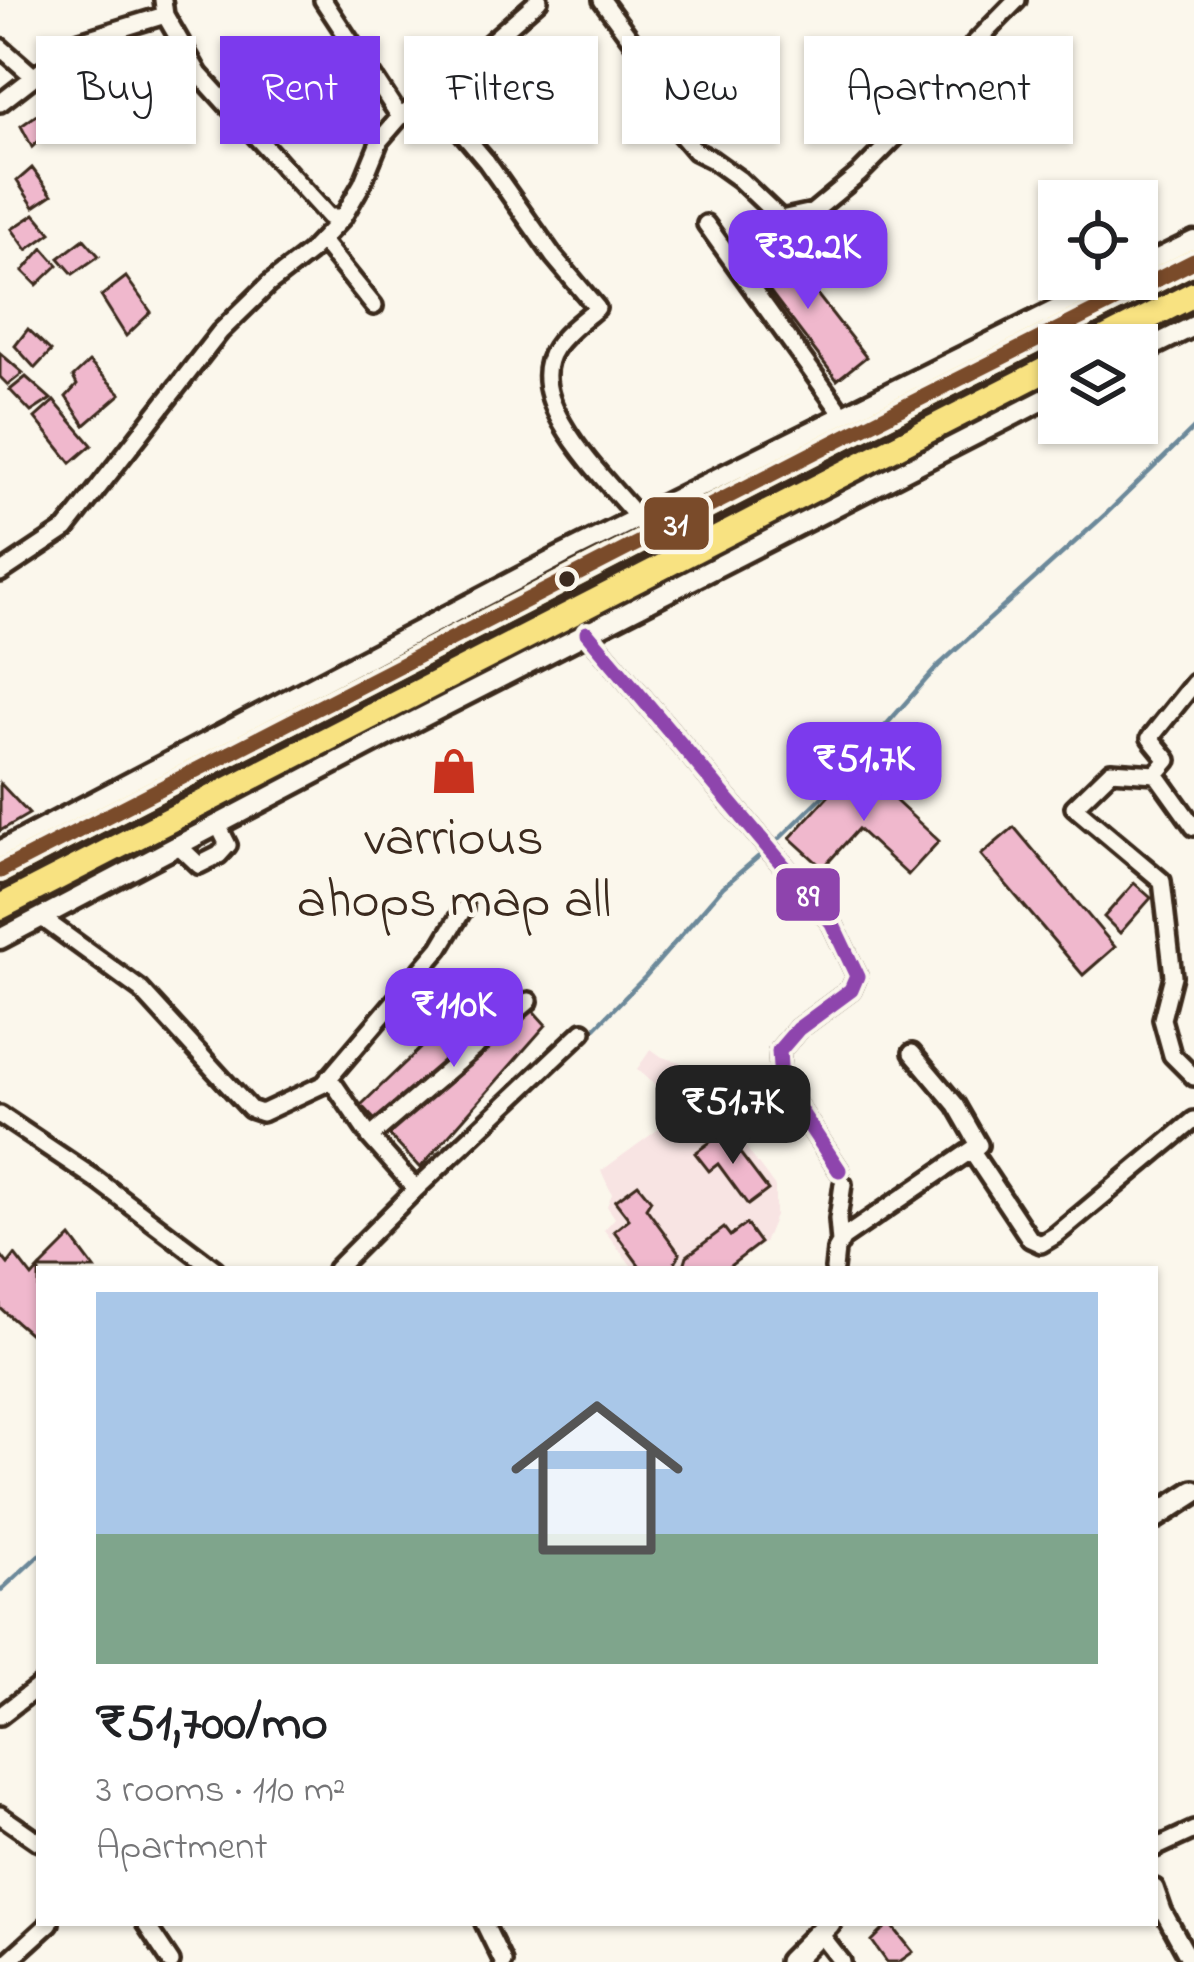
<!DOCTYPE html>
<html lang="en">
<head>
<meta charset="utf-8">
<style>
  :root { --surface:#fff; --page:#f2f2f2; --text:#202124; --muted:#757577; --line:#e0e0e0; --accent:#7c3aed }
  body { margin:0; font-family:"Indie Flower",sans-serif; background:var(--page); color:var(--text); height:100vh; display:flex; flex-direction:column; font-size:45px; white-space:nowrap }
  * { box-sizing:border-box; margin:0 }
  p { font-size:39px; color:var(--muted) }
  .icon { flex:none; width:66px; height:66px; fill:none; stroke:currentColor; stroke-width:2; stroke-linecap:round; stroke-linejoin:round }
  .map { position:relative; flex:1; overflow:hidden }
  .drawer { position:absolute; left:36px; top:1266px; width:1122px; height:660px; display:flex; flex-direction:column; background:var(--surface); border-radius:0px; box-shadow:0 3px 9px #0004 }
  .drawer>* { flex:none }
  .guide { position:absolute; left:36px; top:36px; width:1122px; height:108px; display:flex; gap:24px }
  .tools { position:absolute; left:1038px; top:180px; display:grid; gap:24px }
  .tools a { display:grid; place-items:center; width:120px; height:120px; border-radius:0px; background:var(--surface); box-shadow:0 3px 9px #0004; font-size:60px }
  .price { position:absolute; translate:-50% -102px; padding:0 27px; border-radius:24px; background:var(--accent); color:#fff; font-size:39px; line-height:78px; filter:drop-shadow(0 3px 6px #0008) }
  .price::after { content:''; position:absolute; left:50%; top:72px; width:36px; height:27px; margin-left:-18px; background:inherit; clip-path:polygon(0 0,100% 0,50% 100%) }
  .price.current { background:#222; color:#fff }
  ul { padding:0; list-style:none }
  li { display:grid; align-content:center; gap:24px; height:636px; padding:0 60px }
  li+li { border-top:3px solid var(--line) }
  li span { display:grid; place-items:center; height:372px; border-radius:0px; color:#555 }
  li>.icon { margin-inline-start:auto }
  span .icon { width:216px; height:216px; fill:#fffc; stroke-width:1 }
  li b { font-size:51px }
  .pill { padding:0 42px; border-radius:0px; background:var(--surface); box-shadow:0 3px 9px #0004; font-size:42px; line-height:108px }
  .pill.current { background:var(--accent); color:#fff }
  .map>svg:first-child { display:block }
  .built { fill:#f8e4e3 }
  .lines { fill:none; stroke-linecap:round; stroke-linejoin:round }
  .stream { stroke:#6c899a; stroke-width:4.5 }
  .building { fill:#f0b8cd; stroke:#3b2a1e; stroke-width:3 }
  .minor-casing { stroke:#3b2a1e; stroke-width:24 }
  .tertiary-casing { stroke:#3b2a1e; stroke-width:27 }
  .secondary-casing { stroke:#3b2a1e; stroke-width:30 }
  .trunk-casing { stroke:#3b2a1e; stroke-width:33 }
  .minor { stroke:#fbf7ec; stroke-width:15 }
  .tertiary { stroke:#fbf7ec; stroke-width:18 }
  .secondary { stroke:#fbf7ec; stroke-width:21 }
  .trunk { stroke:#f8e281; stroke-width:24 }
  .bus-1-casing { stroke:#fbf7ec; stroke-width:24 }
  .bus-2-casing { stroke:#fbf7ec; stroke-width:24 }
  .bus-1 { stroke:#7a4b2a; stroke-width:15 }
  .bus-2 { stroke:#8e44ad; stroke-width:15 }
  .bus-dot { fill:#3b2a1e; stroke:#fbf7ec; stroke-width:4.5 }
  .labels { text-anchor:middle; stroke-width:9; stroke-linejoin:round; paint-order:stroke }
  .poi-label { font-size:54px; fill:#3b2a1e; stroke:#fbf7ec }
  .line-badge { stroke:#fbf7ec; stroke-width:4.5 }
  .badge-label { font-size:33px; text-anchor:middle; font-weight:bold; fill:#fff }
</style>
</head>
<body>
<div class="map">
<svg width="1194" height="1962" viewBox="0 0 1194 1962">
  <rect width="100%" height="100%" fill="#fbf7ec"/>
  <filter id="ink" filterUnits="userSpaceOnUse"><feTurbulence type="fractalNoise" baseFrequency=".00833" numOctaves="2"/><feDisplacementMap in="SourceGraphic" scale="24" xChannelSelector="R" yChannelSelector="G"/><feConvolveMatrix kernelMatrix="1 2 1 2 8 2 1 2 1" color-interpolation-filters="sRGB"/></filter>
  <g filter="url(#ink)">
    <path class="built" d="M651,1049L662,1057L680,1062L695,1078L775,1187V1216L764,1243L729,1269H634L604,1230L615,1218L607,1206L612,1194L601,1171L667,1123V1104L658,1087L637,1069Z"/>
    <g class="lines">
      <path class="stream" d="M779,839L824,795L939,665L1107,513L1194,428
        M588,1035L645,977L723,887L758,857
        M347,1269L432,1184
        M0,1591L39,1555"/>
    </g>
    <path class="building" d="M41,112L53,128L32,147L21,126Z
      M32,168L52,195L34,207L17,181Z
      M35,214L51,233L27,250L12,229Z
      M84,239L99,256L73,274L59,258Z
      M777,243L866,357L837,380L750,265Z
      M43,248L58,265L37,285L23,271Z
      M126,277L151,312L126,336L101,296Z
      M28,329L51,351L35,368L15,346Z
      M0,353L23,373L8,385L0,377Z
      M89,362L121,394L85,425L66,397L77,385L73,377Z
      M26,377L51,399L31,412L10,390Z
      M54,401L92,445L71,463L35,418Z
      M857,765L939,841L908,875L858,829L823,868L790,838Z
      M0,783L29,814L0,831Z
      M1014,827L1115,947L1083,975L981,855Z
      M1134,883L1151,898L1120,933L1104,917Z
      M499,973L546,1025L420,1168L361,1105Z
      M724,1132L768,1190L748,1205L718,1164L709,1171L695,1153Z
      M638,1184L651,1200L646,1208L680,1254L674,1264L681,1269H642L614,1231L629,1219L615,1201Z
      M746,1224L760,1243L726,1269H683L687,1256L724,1228L730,1236Z
      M71,1237L95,1269H39Z
      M0,1254L8,1264L15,1255L32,1277L39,1269V1336L36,1339L0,1308Z
      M890,1923L913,1952L899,1962H887L872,1941Z"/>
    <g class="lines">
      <defs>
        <path id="minor" d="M163,0L165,15L199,74L329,217H343L362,184L380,140L400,117L430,95L486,161L554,257L597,308C583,320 566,332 555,348C520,400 606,479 637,517
          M323,0L400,117
          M602,0L635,45L659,109L695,151L711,159L739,179L781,219L813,212L859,174L936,96L974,44L1017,0
          M0,47L32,75
          M430,95L539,0
          M0,103L80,41L165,15
          M706,224L843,415
          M321,240L374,306
          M0,573L66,529L220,332L269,284L309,253L343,217
          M587,633L832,923L857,976L851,990L798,1029L779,1051L781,1082L839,1170
          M1194,683L1150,738L1168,760L1156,774L1194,827
          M1156,774L1111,771L1074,807L1162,881L1173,976L1162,1019L1172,1055L1194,1077
          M179,846L199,865L219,855L228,845L218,825
          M42,918L141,990L250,1109L262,1113L324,1084L440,948L464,908
          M329,1077L370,1137L416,1189L583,1031
          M0,1115L97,1180L215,1269
          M370,1137L529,1001
          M972,1152L1030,1239L1041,1244L1056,1235L1194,1120
          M840,1243L838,1219L843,1184
          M336,1269L416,1189
          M834,1269L836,1250L843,1238L979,1145L956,1105L912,1053
          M0,1716L39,1686
          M0,1815L39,1842
          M1155,1848L1194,1830
          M1155,1888L1163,1911L1191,1962
          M145,1923L171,1962
          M484,1923L503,1962
          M820,1934L842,1962
          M7,1962L50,1923"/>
        <path id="tertiary" d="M1137,269L1194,241
          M1137,354L1194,326
          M0,851L563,555L1118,279
          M0,939L415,721L1059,392"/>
        <path id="secondary" d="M1155,1517L1194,1492
          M790,1962L829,1923"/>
        <path id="trunk" d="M1094,345L1194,294
          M0,871L848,435L1194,261
          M0,907L1059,363"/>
      </defs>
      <use href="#minor" class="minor-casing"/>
      <use href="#tertiary" class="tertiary-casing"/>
      <use href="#secondary" class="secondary-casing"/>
      <use href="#trunk" class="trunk-casing"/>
      <use href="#minor" class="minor"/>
      <use href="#tertiary" class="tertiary"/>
      <use href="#secondary" class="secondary"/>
      <use href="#trunk" class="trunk"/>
      <defs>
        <path id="bus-1" d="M0,871L848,435L1194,261"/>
        <path id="bus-2" d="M587,633L832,923L857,976L851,990L798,1029L779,1051L781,1082L839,1170"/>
      </defs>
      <use href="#bus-1" class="bus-1-casing"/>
      <use href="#bus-2" class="bus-2-casing"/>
      <use href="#bus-1" class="bus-1"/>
      <use href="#bus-2" class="bus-2"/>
    </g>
  </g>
  <defs>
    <symbol id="shop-bare" viewBox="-9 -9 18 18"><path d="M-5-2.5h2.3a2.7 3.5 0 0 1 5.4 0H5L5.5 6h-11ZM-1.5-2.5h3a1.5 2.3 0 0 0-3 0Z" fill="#c8321e" stroke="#fbf7ec" stroke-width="2.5" paint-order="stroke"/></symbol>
  </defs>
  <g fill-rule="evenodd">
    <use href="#shop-bare" x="421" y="738" width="66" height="66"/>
  </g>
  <circle class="bus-dot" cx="567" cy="579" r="10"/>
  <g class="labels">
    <g class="poi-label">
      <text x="454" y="854">varrious<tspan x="454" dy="62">ahops map all</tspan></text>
    </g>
  </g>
  <g class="line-badge">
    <rect x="642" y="495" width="69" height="57" rx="12" fill="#7a4b2a"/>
    <rect x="774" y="866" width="68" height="57" rx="12" fill="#8e44ad"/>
  </g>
  <g class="badge-label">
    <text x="676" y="535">31</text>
    <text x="808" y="906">89</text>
  </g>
</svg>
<div class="tools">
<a><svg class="icon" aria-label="locate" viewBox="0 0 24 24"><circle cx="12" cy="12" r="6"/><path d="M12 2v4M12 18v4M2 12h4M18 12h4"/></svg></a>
<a><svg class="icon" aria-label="layers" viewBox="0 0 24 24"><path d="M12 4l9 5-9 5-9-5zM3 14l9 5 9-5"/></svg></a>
</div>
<b class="price" style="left:808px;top:312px">₹32.2K</b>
<b class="price" style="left:864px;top:824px">₹51.7K</b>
<b class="price" style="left:454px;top:1070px">₹110K</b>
<b class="price current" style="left:733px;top:1167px">₹51.7K</b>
<div class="guide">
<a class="pill">Buy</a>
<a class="pill current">Rent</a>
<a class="pill">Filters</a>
<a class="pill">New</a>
<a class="pill">Apartment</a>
</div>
<section class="drawer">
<ul>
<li><span style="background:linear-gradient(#a9c7e8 65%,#7fa58c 0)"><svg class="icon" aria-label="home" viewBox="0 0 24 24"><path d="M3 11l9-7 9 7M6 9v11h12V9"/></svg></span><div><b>₹51,700/mo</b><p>3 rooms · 110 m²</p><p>Apartment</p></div></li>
</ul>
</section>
</div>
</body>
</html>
